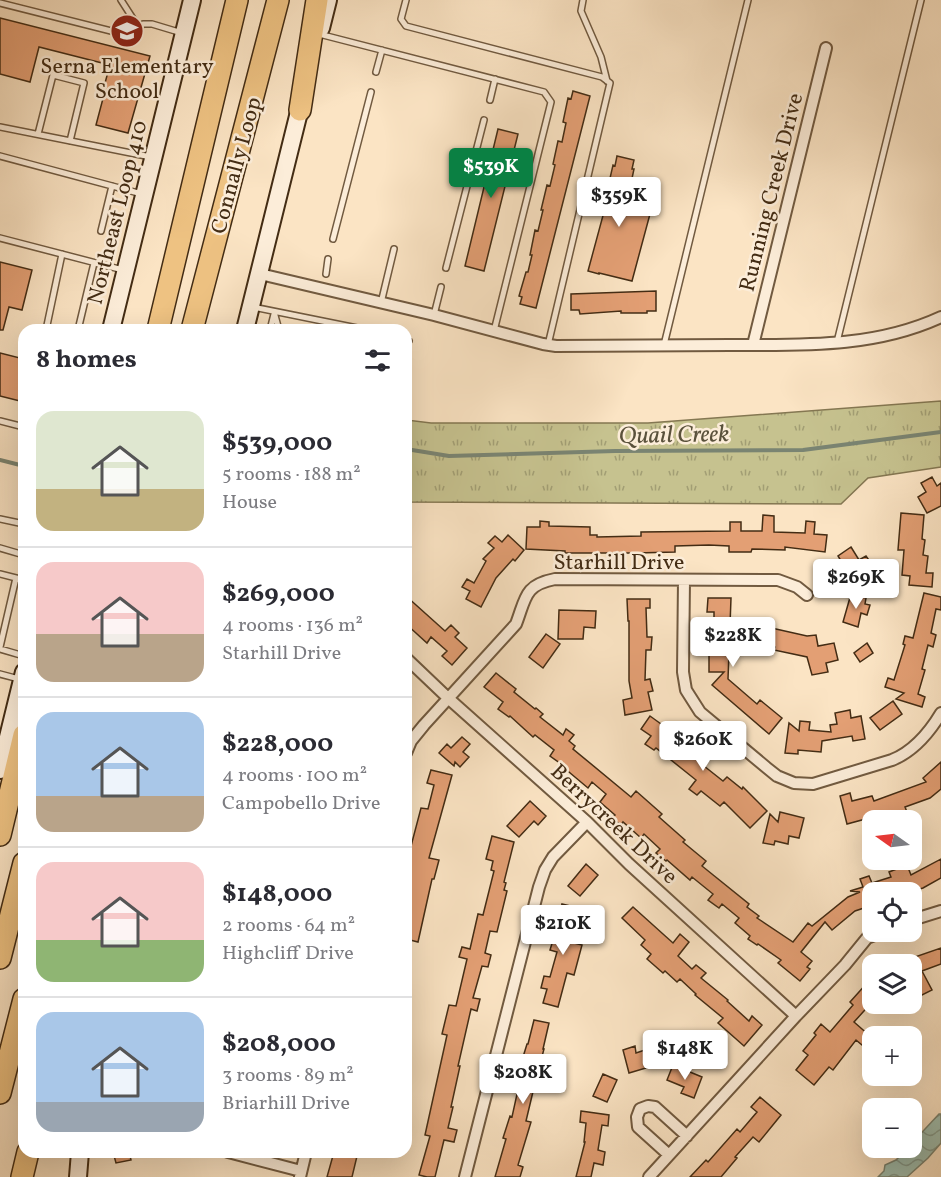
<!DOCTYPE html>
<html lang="en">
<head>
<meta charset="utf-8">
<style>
  :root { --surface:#fff; --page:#f2f2f3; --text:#2b2b33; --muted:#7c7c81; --line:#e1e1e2; --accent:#0b8043 }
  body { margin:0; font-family:Vollkorn,serif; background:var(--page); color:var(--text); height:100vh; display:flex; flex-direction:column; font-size:22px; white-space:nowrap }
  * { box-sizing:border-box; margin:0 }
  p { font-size:20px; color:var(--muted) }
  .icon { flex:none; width:33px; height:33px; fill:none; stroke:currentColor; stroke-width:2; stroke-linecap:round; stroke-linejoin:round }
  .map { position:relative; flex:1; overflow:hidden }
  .side { position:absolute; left:18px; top:324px; width:394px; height:834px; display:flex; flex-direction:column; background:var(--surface); border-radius:18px; box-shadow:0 6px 24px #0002 }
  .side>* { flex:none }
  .needle { width:39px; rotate:284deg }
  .fabs { position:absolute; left:862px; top:810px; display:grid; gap:12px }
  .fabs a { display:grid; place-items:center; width:60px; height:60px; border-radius:12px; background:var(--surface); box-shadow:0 6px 24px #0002; font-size:30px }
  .price { position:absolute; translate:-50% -51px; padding:0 14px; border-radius:6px; background:#fff; color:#222; font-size:20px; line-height:39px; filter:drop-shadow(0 2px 3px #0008) }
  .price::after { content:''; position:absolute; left:50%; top:36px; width:18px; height:14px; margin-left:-9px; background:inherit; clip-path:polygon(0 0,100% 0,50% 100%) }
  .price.current { background:var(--accent); color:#fff }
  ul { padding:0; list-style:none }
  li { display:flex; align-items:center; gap:18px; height:150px; padding:0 18px }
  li+li { border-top:2px solid var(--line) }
  li span { display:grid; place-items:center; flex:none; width:168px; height:120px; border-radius:18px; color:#555 }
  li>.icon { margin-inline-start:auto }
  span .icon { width:72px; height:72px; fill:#fffc; stroke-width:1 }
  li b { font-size:26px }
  h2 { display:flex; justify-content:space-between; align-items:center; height:72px; padding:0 18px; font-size:26px }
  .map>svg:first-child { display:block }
  .grass { fill:url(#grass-tufts); stroke:#847752; stroke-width:1.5 }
  .water { fill:url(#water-waves); stroke:#7a8472; stroke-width:1.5 }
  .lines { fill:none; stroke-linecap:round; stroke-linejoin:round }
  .stream { stroke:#7a8472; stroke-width:4 }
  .building { fill:#e39f74; stroke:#432c14; stroke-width:1.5 }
  .lane-casing { stroke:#715a40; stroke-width:8 }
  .street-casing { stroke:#715a40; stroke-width:14 }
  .secondary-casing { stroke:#432c14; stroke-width:20 }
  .highway-casing { stroke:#432c14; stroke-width:24 }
  .lane { stroke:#fcedd9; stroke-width:5 }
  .street { stroke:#fcedd9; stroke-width:10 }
  .secondary { stroke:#fcedd9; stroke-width:16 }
  .highway { stroke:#eec282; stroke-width:21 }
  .labels { text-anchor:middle; stroke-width:5; stroke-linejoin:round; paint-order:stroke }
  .poi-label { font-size:22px; fill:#432c14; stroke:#fcedd9 }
  .street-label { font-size:22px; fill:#432c14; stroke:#fcedd9 }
  .water-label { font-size:24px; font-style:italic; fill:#5a513b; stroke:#fcedd9 }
</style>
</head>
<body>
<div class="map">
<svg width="941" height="1177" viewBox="0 0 941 1177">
  <defs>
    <pattern id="grass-tufts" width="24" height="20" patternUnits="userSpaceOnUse" patternTransform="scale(1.5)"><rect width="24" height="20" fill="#c6c28f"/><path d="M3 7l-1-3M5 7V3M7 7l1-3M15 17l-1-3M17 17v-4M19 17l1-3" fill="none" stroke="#a29e74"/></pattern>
    <pattern id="water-waves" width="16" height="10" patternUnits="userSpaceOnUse" patternTransform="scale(1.5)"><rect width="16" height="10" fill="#9fbfb0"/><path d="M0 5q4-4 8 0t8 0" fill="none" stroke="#839b8e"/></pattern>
  </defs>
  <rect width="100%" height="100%" fill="#fbe4c4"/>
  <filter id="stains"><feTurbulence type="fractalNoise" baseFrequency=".00333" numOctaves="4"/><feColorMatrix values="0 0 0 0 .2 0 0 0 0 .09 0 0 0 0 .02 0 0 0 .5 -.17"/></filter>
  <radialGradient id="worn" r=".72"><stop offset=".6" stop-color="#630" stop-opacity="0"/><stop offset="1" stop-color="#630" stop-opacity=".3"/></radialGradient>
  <path class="grass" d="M941,401V467L868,478L841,504L407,502V420L431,423H648Z"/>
  <path class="water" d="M939,1114H941V1143L928,1158L907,1177H878L884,1171L885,1165L896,1160L908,1148H912V1143Z"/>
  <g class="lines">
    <path class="stream" d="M406,449L449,456L615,451L803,450L941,432
      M0,460L24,466"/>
  </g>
  <path class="building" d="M0,18L150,56L128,133L96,125L105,91L103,90L110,65L39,47L30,82L0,74Z
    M573,91L590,96L536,308L520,304L522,297L519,296L526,272H528L532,255H530L535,230L538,231L543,210H541L547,185L550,186L555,165L553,164L558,141L562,142L566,123L563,122L568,98L571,99Z
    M498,129L518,134L484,271L465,266Z
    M617,156L634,160L632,169H634L626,207L650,214L632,281L599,273V274L588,271L608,197H607L608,187L613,165L615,166Z
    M0,262L32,270L22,310L9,307L3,330H0Z
    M656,291V311H647V313H621V311L580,314L579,310H571V294Z
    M0,353L24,359V402L0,396Z
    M932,477L937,486L941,483V506L927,513L918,497L926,492L921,483Z
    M901,513L924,515L922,539L925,540L923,555L928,556L926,573H933L932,587L909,585L910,576L902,575L904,550H898Z
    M763,515L774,516V532L805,533L806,521L815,522L814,534L827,535L825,552L785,547V550L752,549L751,552H729V546L709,545L675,546V552L636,553H565V551L526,549L527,527H540V521L549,522V526L590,527V535H597V537L641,536V532L730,531V522H741V531H762Z
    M508,535L524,550L515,561L513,559L496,578L481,607L466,599L470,591L462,587L467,579L474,583L486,561L483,559L494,548L488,543L495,536L502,542Z
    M851,547L859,560L866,556L871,563L865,567L870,576L851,588L844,577L849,574L838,556Z
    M924,593L941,597V610L936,609L931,633L936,635L933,647L928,645L922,669L925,670L918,694L925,697L922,707L896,699L904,693L885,687L888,678L894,680L905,645L903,644L905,636L913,638Z
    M851,594L866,598L865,604L870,605L867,615L861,613L858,627L843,622Z
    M406,596L445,631L451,625L459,633L455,637L467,648L452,665L442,656L447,651L431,637L427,643L406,624Z
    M708,598H731L728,679L757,704L760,700L782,718L769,734L712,685L724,672H709V637H714V612H707Z
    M627,599H650V608H646L647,637H652L651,650H646L645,680L650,679L653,691L648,692L652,710L625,715L623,700L632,698L629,681V621H628Z
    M559,610L596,611L595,628L584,627L583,639H558Z
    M767,627L807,636L816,635L818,646L834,643L838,660L826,663L828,672L812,675L807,657L774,650L775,647L763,645Z
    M546,634L560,644L543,668L529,657Z
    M867,643L873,653L860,662L854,653Z
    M496,673L516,689L514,692L535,709L536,708L543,714L540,717L563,735L566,729L574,735L569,741L575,746L573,749L631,797L636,791L662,814L659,817L685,840L683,842L706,861L702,866L749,904L747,907L759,916L757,918L793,942L808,923L812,926L848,897L860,892L850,891L863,887L860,879L869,876L872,883L891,877L889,872L907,865L911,875L941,859V878L923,888L909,892H873V911H872L870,906L855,911L832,930L825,922L801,952L812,961L807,967L810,969L800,981L778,963L781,960L758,944L757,945L748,939L750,936L735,923L739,918L722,904L719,908L708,900L713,894L692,877L690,880L667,860L666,861L656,853L660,849L644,834L641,838L623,822L621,825L612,818L615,815L600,802L606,794L592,782L588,788L563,767L564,766L550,756L554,750L535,735L533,737L510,716L509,717L498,709L503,702L484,687Z
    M893,701L902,714L880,730L870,718Z
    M850,710L851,718L861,716L865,739L853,741L852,736L822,741L821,752L798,750V754L785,753L789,723L799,731L800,721L810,722L809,730L831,732L830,725L837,724L835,713Z
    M650,716L668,729L671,725L681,733L679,735L709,760L704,766L723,781L727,777L742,789L743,787L767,811L750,828L724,802L720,806L701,791L697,795L689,789L696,780L656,748L654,750L645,744L651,736L641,729Z
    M462,737L470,744L463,752L469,757L460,767L455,762L454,766L439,753L447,744L451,748Z
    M941,762V789L930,798L905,807L907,812L886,820L884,814L847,824L840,796L850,793L852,801L872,796L874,801L926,782L923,778Z
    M431,770L452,775L429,858L439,860L434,879H432L418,942L406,939V865L421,808L428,809L434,785L427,783Z
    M530,801L546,816L538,825L534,821L519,837L507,826Z
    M780,812L804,818L799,838L789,836L788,844L775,841L774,845L763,843L770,814L778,822Z
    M492,836L514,842L504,882L506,883L504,890L507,891L497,932L490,931L485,953L491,955L488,967L482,966L473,998L480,999L477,1011L471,1009L458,1066H460L451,1107H453L448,1128L457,1130L454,1142L444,1140L435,1177H427L419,1175L430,1136L425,1135L447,1035L442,1034L449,1005L456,1006L467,959L459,957L462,947L470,949L478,914L483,915L494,871L491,870L493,861L486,859Z
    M586,864L598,875L580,896L568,886Z
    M562,904L583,909L574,943L582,945L574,975L567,973L558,1007L543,1003L547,989L541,988L544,976L550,977L557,952L550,950L554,937L561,939L566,919L559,917Z
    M633,907L673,943L680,934L689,942L678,956L692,969L696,965L706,973L701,978L728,1000L727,1001L749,1021L752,1016L762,1025L744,1046L718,1023L723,1018L695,995L696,994L680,979L677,982L665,971L663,973L647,959L651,954L641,945L645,940L622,918Z
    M941,948V964L922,971L932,990L920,996L912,980V958Z
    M867,983L873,988V1001L854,1022L870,1036L862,1045L856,1040L833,1070L829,1067L814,1085L796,1070L808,1055L803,1051L816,1035L814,1033L821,1024L830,1032L853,1005L850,1002Z
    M534,1020L549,1023L543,1049H544L540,1064L545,1066L540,1080L536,1079L526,1121L531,1122L518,1165L523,1167L520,1177H495L506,1139L503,1138L510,1116L512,1117L519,1085L522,1086L530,1059L523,1057L527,1044H528Z
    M635,1046L636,1053L651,1048L656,1065L629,1073L623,1050Z
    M673,1065L702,1077L694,1098L681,1093L684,1087L667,1080Z
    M603,1074L617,1080L607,1102L593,1096Z
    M760,1097L781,1115L759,1142L753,1137L735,1157L737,1158L721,1177H690L706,1160L708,1162L737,1129L740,1132L757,1112L751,1107Z
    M581,1111L609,1115L608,1126L602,1125L598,1150L605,1152L603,1165L594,1163L591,1177H576L585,1142H584L586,1123L580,1122Z
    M113,1152H129L131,1160L116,1163Z
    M334,1152H358L352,1177H327Z"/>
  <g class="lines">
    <defs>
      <path id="lane" d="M121,0L139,28
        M406,0L401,19L406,26L602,77L610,83L548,345
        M583,0L581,11L601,57L607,81
        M0,3L127,35L135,31L143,24H152L182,33
        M319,34L544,92L551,102L494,331
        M376,72L382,50
        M490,100L495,79
        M0,127L151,157
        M38,134L53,75L84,83L70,141
        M0,156L142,194
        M101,231L112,186
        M0,238L123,270
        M333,239L371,92
        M446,268L484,120
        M326,274L328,259
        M381,303L394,249
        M253,307L362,329
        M274,312L279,330
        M434,315L441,287
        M46,330L62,254
        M78,330L94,263
        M270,330L274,314
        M406,340L409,341
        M837,342L921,0
        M664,345L748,0
        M0,421L24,427
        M0,519L24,524
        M0,548L24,555
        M0,574L24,580
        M0,647L16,578
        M0,649L24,656
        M0,674L19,679"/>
      <path id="street" d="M260,274L434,315L543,344L556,346C614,346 672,345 730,345C802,345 874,348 941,317
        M753,345L826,48
        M684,580L683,672L686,690L700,712L767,768L777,776L794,783L813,784L892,760C914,751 929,733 941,713
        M406,658L448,698L587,822L629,864L796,1016
        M406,753L411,741L424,725L516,624C526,598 524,585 555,579L778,580L797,587L807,595
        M912,920L941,911
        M228,1152L301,1171
        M669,1155L638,1127L637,1117L640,1109L648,1106L655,1107L687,1136
        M300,1177L306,1152
        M465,1177L539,887L545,870L553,857L587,822
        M649,1177L796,1016L845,965L867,938L882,932"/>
      <path id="secondary" d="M321,28L328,0
        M111,330L192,0
        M245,330L302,100
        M0,770L24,672
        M78,1177L80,1152"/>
      <path id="highway" d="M300,110L317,0
        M158,330L237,0
        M192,330L278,0
        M0,835L24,735
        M0,958L24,863
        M0,1093L24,999
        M22,1177L28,1152"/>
    </defs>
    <use href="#lane" class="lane-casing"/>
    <use href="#street" class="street-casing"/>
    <use href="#secondary" class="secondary-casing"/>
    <use href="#highway" class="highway-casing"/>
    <use href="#lane" class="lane"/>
    <use href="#street" class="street"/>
    <use href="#secondary" class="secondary"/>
    <use href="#highway" class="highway"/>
  </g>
  <defs>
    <symbol id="school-disc" viewBox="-11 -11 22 22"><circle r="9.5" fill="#8f2418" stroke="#fcedd9"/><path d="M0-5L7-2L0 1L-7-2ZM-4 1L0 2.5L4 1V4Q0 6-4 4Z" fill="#fff"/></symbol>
  </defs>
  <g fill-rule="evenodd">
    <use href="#school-disc" x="108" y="12" width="38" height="38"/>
  </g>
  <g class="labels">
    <g class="poi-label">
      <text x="127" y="73">Serna Elementary<tspan x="127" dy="25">School</tspan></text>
    </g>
    <g class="street-label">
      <text transform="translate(235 165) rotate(-75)" y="8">Connally Loop</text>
      <text transform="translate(770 192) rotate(-76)" y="8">Running Creek Drive</text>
      <text transform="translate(116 212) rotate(-76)" y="8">Northeast Loop 410</text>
      <text x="619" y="569">Starhill Drive</text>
      <text transform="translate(615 823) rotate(43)" y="8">Berrycreek Drive</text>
    </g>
    <g class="water-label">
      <text transform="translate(674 434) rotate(-1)" y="8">Quail Creek</text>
    </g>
  </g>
  <rect width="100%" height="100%" filter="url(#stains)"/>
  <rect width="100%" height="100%" fill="url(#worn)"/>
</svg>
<div class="fabs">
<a><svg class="needle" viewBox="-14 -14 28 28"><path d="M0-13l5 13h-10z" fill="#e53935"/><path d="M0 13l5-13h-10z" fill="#7c7c81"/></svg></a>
<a><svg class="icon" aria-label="locate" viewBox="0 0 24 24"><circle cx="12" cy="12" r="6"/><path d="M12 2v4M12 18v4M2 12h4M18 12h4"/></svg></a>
<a><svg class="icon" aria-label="layers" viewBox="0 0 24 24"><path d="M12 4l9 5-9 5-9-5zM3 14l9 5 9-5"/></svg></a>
<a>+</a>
<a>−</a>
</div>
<b class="price current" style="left:491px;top:199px">$539K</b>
<b class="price" style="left:619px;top:228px">$359K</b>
<b class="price" style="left:856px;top:610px">$269K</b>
<b class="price" style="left:733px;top:668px">$228K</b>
<b class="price" style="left:703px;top:772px">$260K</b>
<b class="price" style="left:563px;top:956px">$210K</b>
<b class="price" style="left:685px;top:1081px">$148K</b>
<b class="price" style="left:523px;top:1105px">$208K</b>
<section class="side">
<h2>8 homes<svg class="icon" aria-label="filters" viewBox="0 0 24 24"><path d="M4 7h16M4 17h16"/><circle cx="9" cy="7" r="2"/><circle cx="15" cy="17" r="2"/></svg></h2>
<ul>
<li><span style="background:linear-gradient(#dfe7d0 65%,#c2b280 0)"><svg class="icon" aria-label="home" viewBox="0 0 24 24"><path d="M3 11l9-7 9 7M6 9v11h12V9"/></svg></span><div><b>$539,000</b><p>5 rooms · 188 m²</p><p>House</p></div></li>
<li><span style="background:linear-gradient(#f6c9c9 60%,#b9a48a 0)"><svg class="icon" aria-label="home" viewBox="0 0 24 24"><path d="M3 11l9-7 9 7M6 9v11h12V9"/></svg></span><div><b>$269,000</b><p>4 rooms · 136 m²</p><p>Starhill Drive</p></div></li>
<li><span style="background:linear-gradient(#a9c7e8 70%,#b9a48a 0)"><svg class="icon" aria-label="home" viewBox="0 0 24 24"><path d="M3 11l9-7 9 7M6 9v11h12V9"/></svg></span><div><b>$228,000</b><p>4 rooms · 100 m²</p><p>Campobello Drive</p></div></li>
<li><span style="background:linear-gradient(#f6c9c9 65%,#8fb573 0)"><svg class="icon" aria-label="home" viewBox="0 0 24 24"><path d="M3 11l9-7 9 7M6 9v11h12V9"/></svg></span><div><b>$148,000</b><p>2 rooms · 64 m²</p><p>Highcliff Drive</p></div></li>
<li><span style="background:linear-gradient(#a9c7e8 75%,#9aa5b1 0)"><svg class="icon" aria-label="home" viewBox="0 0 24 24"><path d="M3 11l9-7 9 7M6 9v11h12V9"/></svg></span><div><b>$208,000</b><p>3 rooms · 89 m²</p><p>Briarhill Drive</p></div></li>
</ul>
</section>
</div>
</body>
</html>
